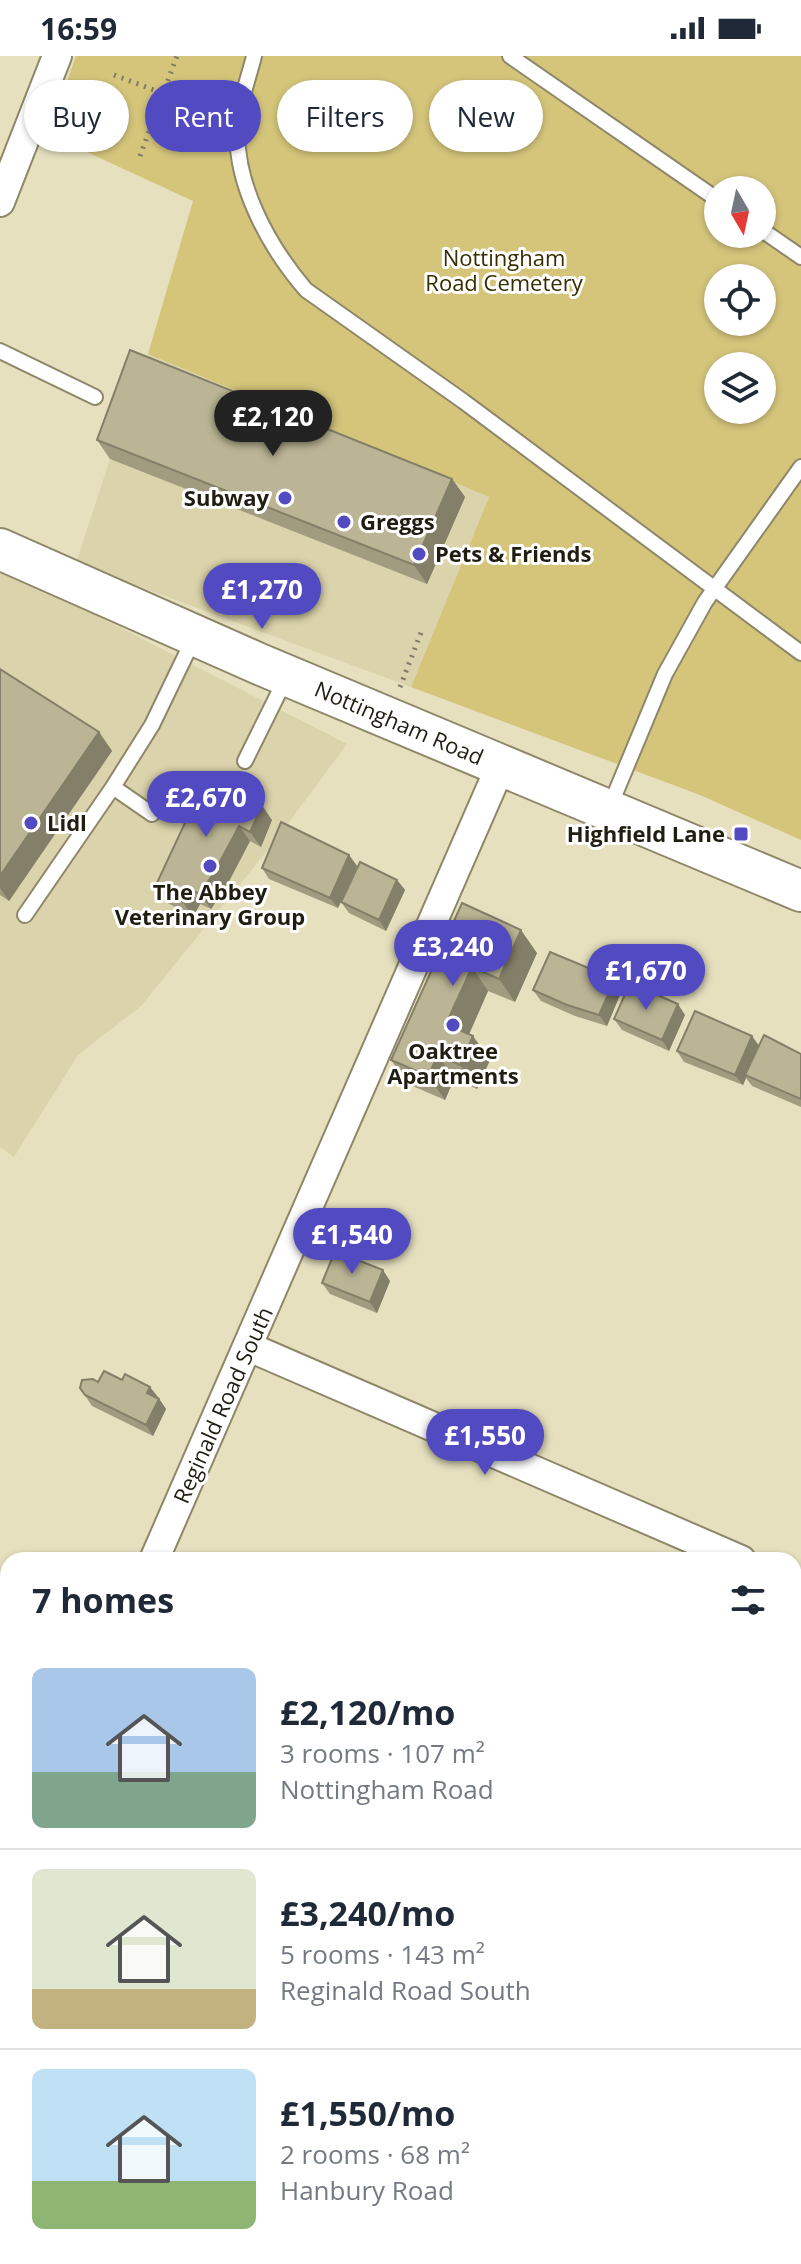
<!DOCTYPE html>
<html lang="en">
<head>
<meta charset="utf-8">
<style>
  :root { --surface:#fff; --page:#f2f2f3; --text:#1f2937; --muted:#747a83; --line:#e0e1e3; --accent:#524ac1 }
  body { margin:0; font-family:"Open Sans",sans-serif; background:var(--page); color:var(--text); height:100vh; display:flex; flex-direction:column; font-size:30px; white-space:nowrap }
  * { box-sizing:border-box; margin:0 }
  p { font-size:26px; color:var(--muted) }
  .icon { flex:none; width:44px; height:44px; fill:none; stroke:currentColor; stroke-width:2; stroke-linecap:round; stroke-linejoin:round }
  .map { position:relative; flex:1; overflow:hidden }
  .side { position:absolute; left:0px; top:1496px; width:802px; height:712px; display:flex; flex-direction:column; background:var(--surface); border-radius:24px 24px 0 0; box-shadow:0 2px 6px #0004 }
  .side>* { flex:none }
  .banner { position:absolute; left:24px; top:24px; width:754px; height:72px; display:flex; gap:16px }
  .needle { width:52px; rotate:171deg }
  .buttons { position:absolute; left:704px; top:120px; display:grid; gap:16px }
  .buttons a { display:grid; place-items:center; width:72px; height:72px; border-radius:50%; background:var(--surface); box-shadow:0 2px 6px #0004; font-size:40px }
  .price { position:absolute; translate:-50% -68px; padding:0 18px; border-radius:28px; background:var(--accent); color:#fff; font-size:26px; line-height:52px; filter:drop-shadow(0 2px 4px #0008) }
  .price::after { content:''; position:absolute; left:50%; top:48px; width:24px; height:18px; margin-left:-12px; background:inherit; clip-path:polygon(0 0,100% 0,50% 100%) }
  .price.on { background:#222; color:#fff }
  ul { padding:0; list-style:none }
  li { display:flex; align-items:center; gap:24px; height:200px; padding:0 32px }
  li+li { border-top:2px solid var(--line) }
  li span { display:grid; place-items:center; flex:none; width:224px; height:160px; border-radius:12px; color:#555 }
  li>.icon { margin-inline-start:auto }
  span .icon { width:96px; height:96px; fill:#fffc; stroke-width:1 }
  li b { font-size:34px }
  h2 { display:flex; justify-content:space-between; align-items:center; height:96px; padding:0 32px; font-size:34px }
  .tag { padding:0 28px; border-radius:36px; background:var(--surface); box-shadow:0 2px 6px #0004; font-size:28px; line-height:72px }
  .tag.on { background:var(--accent); color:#fff }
  .status { display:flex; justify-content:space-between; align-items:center; height:56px; padding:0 40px; background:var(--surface); direction:ltr }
  .status svg { height:22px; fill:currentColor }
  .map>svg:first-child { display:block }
  .built { fill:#dbd3ab }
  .green { fill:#d4c57b; fill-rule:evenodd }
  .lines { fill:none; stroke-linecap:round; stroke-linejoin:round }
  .lane-casing { stroke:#8e8769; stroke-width:18 }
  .street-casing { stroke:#8e8769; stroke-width:32 }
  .secondary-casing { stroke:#8e8769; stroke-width:44 }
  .path { stroke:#7e7a64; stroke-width:5; stroke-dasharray:2 6; stroke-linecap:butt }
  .lane { stroke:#fff; stroke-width:14 }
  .street { stroke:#fff; stroke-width:28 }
  .secondary { stroke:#fff; stroke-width:40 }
  .wall { fill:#a19c80 }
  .shaded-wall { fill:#837f68 }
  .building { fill:#bbb595; stroke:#837f68; stroke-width:2 }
  .poi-dot { fill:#524ac1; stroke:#fff; stroke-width:3 }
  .labels { text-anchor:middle; stroke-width:6; stroke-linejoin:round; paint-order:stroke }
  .park-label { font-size:22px; fill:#372e00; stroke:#fff }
  .poi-label { font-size:22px; font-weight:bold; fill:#201d11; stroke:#fff; text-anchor:start }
  .street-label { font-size:22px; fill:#201d11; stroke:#fff }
</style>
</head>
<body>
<div class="status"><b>16:59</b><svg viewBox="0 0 49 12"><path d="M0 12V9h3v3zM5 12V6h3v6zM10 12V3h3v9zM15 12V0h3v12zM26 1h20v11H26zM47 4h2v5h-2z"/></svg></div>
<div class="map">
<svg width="801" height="2208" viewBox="0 0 801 2208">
  <rect width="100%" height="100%" fill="#e6e0bf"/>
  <path class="built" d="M148,298L489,441L411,631L76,507L110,403Z
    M0,510L347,688L275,785L141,950L78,999L14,1101L0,1091Z"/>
  <path class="green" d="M76,0H801V784L700,739L411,631L489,441L148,298L193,145L48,78ZM718,134H762V178H718ZM718,222H762V266H718ZM718,310H762V354H718Z"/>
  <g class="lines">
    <defs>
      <path id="lane" d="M254,0C249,21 240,44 238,66C232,125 269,191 306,234L463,345L801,597
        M510,0L718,144
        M762,174L801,201
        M0,295L95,341
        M245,705L287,620
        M610,750L665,618L705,546L801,411
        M152,758L113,731L152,669L193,584
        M25,859L113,731"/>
      <path id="street" d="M0,146L57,0
        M249,1291L741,1504
        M154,1504L501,709
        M794,1527L801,1530
        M0,1729L8,1733
        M0,1853L8,1835
        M794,2072L801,2075
        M0,2109L8,2113
        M210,2200L229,2208
        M542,2208L546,2200"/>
      <path id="secondary" d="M0,493L257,607L801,835"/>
    </defs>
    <use href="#lane" class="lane-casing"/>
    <use href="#street" class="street-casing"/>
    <use href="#secondary" class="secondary-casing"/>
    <path class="path" d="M114,19L218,58
      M140,100L177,0
      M400,631L422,574"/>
    <use href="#lane" class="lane"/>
    <use href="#street" class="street"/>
    <use href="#secondary" class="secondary"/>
  </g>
  <path class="wall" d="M97,384L452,423L465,441L427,528L110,403Z
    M0,613L99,676L112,695L9,845L0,839Z
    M206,722L272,764L261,791L250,785L227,829L211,853L200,848L193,861L166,846L155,831Z
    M349,799L357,810L338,852L269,823L262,812Z
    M397,824L405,834L386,875L349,857L341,846Z
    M462,847L537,897L515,946L488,935L469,978L490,1004L477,1033L454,1023L445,1044L408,1028L391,1004Z
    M615,923L622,934L607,970L575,960L541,945L533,934Z
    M685,959L669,995L622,974L614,963Z
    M759,989L801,998V1051L752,1030L746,1022L743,1029L684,1006L677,995Z
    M390,1225L377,1257L330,1238L322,1227Z
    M98,1326L158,1341L166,1353L153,1380L92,1350L80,1332Z"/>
  <path class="shaded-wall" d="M452,423L465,441L427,528L414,509Z
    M99,676L112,695L9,845L0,832V820Z
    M262,749L272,764L261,791L250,776Z
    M239,770L250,785L227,829L211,853L200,838Z
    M349,799L357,810L338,852L330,842Z
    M397,824L405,834L386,875L379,864Z
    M189,833L200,848L193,861L183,846Z
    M521,874L537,897L515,946L499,923Z
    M472,911L488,935L463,992L446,968Z
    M615,923L622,934L607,970L599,959Z
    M678,948L685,959L669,995L662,984Z
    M473,980L490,1004L477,1033L460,1009Z
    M752,980L760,991L745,1019L746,1022L743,1029L735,1019Z
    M438,999L454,1023L445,1044L428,1020Z
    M383,1214L390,1225L377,1257L370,1246Z
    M150,1331L158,1341L155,1348L147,1337Z
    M159,1343L166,1353L153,1380L146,1369Z"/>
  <path class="building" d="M130,294L452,423L414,509L97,384Z
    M0,613L99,676L0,820Z
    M206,722L262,749L250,776L239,770L216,813L200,838L189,833L183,846L155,831Z
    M281,766L349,799L330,842L262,812Z
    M360,806L397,824L379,864L341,846Z
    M462,847L521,874L499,923L472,911L446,968L473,980L460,1009L438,999L428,1020L391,1004Z
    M550,896L615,923L599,959L567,949L533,934Z
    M630,927L678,948L662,984L614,963Z
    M695,955L752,980L735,1019L677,995Z
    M764,979L801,998V1043L745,1019Z
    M335,1195L383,1214L370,1246L322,1227Z
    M104,1315L122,1324L125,1318L150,1331L147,1337L159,1343L146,1369L85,1339L80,1332L82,1324L93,1323L98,1326Z"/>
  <g class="poi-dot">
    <circle cx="285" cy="442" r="8"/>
    <circle cx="344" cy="466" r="8"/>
    <circle cx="419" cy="498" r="8"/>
    <circle cx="31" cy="767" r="8"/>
    <rect x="733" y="770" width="16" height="16" rx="4"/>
    <circle cx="210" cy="810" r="8"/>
    <circle cx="453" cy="969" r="8"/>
  </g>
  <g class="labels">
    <g class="park-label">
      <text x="504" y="210">Nottingham<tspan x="504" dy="25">Road Cemetery</tspan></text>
    </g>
    <g class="poi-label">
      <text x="269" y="450" text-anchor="end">Subway</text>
      <text x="360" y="474">Greggs</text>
      <text x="435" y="506">Pets &amp; Friends</text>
      <text x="47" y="775">Lidl</text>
      <text x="725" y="786" text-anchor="end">Highfield Lane</text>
      <text x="210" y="844" text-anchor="middle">The Abbey<tspan x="210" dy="25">Veterinary Group</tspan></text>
      <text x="453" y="1003" text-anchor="middle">Oaktree<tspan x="453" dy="25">Apartments</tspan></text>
    </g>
    <g class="street-label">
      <text transform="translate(399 667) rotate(23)" y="8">Nottingham Road</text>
      <text transform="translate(223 1349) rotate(-66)" y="8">Reginald Road South</text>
    </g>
  </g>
</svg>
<div class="buttons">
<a><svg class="needle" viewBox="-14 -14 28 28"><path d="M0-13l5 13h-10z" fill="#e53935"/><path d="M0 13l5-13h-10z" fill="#747a83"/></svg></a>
<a><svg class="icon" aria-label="locate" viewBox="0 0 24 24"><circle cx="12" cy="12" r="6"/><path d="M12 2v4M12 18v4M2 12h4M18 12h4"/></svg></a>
<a><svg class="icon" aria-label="layers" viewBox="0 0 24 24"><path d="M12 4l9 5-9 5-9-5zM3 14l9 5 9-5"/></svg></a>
</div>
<b class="price on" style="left:273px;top:402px">£2,120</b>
<b class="price" style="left:262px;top:575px">£1,270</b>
<b class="price" style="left:206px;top:783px">£2,670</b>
<b class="price" style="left:453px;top:932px">£3,240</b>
<b class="price" style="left:646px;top:956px">£1,670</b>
<b class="price" style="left:352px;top:1220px">£1,540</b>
<b class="price" style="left:485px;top:1421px">£1,550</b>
<div class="banner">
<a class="tag">Buy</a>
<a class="tag on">Rent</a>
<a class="tag">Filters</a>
<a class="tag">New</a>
</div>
<section class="side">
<h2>7 homes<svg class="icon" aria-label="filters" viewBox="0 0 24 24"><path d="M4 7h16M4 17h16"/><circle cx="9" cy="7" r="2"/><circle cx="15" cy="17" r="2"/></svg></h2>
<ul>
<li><span style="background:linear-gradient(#a9c7e8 65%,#7fa58c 0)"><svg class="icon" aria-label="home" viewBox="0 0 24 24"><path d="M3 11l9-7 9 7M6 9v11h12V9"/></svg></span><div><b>£2,120/mo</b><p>3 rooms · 107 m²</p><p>Nottingham Road</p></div></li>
<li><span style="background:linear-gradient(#dfe7d0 75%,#c2b280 0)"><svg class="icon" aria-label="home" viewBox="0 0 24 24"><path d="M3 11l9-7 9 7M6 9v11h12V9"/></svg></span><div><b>£3,240/mo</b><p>5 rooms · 143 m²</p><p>Reginald Road South</p></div></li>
<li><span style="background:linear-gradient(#bfe0f5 70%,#8fb573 0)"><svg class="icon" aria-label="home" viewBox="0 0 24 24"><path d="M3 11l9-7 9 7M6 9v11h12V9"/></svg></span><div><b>£1,550/mo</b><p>2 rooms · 68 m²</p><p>Hanbury Road</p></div></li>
</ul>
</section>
</div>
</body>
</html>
